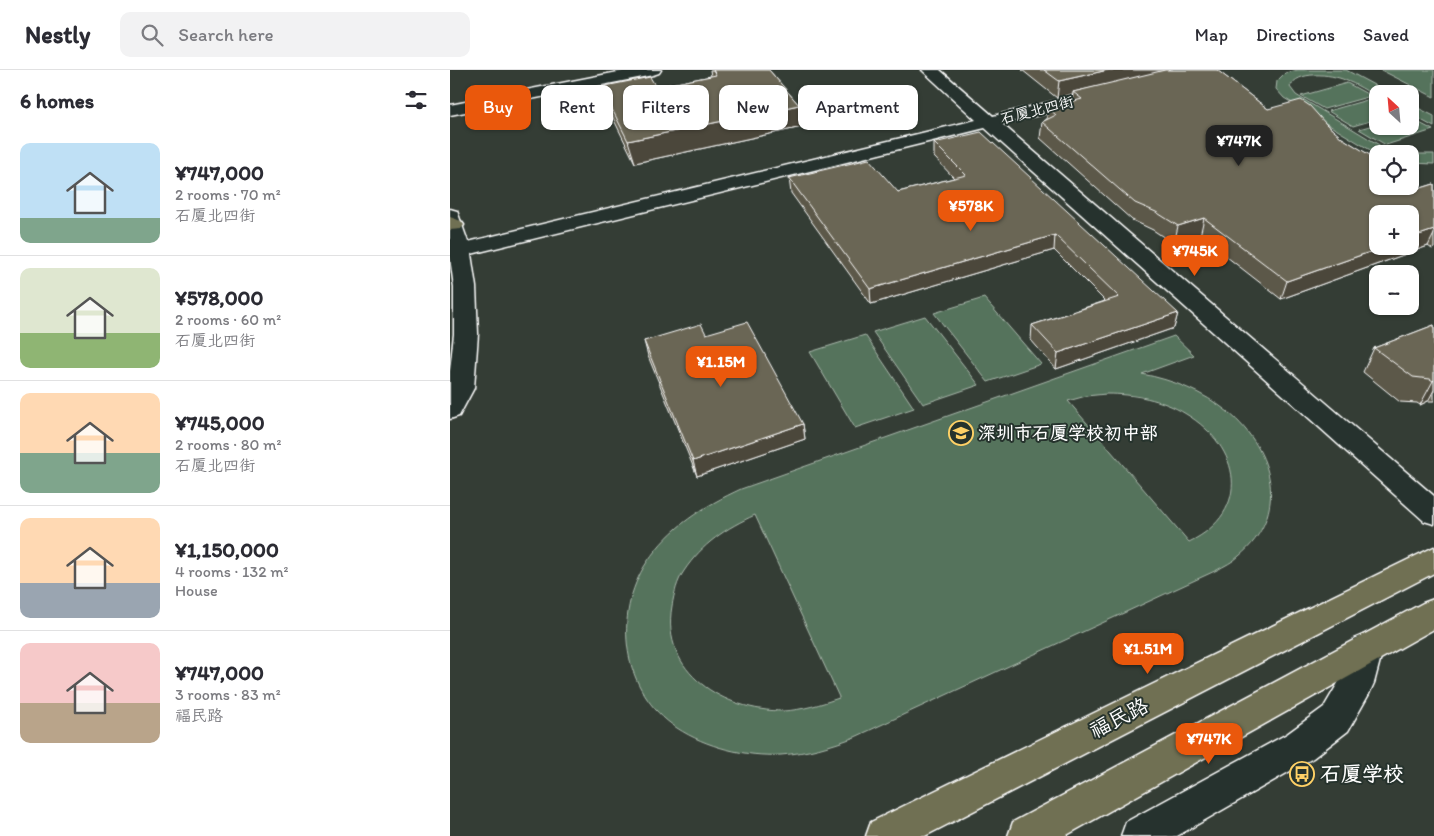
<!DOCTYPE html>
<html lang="en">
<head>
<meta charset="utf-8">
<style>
  :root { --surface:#fff; --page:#f2f2f3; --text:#2b2b33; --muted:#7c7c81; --line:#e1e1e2; --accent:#ea580c }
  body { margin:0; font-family:Itim,"LXGW WenKai TC",sans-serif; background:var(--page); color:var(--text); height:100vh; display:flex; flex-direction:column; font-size:19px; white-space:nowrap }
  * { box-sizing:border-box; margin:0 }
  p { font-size:16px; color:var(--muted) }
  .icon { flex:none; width:28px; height:28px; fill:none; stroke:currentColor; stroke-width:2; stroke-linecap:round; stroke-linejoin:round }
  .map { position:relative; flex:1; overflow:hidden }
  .panel { display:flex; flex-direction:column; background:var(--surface); width:450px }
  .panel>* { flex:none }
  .guide { position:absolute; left:15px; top:15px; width:475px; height:45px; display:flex; gap:10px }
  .needle { width:32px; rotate:334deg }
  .controls { position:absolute; left:919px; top:15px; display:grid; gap:10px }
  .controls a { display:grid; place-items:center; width:50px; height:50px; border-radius:10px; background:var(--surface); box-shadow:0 1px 4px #0004; font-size:25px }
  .price { position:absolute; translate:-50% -42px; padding:0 11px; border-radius:10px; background:var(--accent); color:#fff; font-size:16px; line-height:32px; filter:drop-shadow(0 1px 2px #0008) }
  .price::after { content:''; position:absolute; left:50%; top:30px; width:15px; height:11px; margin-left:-8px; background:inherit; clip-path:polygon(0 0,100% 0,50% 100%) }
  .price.current { background:#222; color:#fff }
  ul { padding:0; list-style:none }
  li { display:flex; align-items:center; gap:15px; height:125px; padding:0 20px }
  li+li { border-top:1px solid var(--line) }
  li span { display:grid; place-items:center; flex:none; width:140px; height:100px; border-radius:10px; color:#555 }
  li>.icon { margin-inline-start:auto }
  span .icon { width:60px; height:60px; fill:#fffc; stroke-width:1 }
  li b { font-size:21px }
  h2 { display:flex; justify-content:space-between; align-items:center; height:60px; padding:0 20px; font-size:21px }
  .tag { padding:0 18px; border-radius:10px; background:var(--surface); box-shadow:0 1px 4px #0004; font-size:18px; line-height:45px }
  .tag.current { background:var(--accent); color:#fff }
  header { display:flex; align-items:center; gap:30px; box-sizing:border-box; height:70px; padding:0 25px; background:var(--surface); border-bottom:1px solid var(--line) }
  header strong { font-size:24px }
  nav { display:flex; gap:28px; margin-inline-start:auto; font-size:18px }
  .search { width:350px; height:45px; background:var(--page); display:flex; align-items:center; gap:12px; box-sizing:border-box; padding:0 18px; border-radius:10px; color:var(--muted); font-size:19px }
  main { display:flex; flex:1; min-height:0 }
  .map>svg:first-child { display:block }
  .green { fill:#55735b; stroke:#aab9ad; fill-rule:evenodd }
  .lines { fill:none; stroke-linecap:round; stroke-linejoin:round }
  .minor-casing { stroke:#fff; stroke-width:3 }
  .major-casing { stroke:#fff; stroke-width:3 }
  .minor { fill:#26332d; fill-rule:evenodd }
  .major { fill:#706f52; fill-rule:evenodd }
  .wall { fill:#5c5848; stroke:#fff }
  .shaded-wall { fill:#4b473b; stroke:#fff }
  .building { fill:#6b6654; stroke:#fff }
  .labels { text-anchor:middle; stroke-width:4; stroke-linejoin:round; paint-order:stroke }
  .far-street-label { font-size:15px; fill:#fff; stroke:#26332d }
  .poi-label { font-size:18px; font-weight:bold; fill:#fff; stroke:#26332d; text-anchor:start }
  .near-street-label { font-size:21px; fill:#fff; stroke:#26332d }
  .near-poi-label { font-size:21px; font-weight:bold; fill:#fff; stroke:#26332d; text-anchor:start }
</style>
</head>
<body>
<header>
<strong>Nestly</strong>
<div class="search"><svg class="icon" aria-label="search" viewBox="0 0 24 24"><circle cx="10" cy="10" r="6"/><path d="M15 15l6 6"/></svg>Search here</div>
<nav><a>Map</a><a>Directions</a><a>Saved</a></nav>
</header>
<main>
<section class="panel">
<h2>6 homes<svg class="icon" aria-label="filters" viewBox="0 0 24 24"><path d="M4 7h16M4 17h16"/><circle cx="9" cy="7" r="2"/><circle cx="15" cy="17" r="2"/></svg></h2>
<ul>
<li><span style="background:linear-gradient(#bfe0f5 75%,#7fa58c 0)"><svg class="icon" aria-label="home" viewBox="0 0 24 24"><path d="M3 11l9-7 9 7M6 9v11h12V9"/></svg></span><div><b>¥747,000</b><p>2 rooms · 70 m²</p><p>石厦北四街</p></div></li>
<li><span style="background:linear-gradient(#dfe7d0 65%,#8fb573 0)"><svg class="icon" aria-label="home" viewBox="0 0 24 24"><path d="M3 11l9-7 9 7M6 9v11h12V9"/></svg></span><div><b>¥578,000</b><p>2 rooms · 60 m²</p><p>石厦北四街</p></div></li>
<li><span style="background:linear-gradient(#ffd9b3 60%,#7fa58c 0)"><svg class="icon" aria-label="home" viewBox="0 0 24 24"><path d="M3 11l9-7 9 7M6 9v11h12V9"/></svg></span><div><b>¥745,000</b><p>2 rooms · 80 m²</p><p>石厦北四街</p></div></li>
<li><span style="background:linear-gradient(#ffd9b3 65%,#9aa5b1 0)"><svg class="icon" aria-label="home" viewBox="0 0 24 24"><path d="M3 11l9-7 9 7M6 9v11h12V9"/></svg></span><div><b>¥1,150,000</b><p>4 rooms · 132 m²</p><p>House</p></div></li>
<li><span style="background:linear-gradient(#f6c9c9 60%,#b9a48a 0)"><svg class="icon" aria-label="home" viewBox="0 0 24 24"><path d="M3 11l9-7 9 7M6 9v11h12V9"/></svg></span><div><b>¥747,000</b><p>3 rooms · 83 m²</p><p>福民路</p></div></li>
</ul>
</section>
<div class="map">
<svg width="984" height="766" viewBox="0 0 984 766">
  <rect width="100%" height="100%" fill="#343d35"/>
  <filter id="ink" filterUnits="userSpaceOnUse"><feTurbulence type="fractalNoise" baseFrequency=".02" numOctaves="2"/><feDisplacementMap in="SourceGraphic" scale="10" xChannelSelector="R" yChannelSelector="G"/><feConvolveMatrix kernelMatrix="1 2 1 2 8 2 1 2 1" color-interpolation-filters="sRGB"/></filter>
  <g filter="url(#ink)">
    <path class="green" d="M848,0H896L941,24H928L927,27C917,21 906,14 895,10C881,4 847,0 840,17L846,25L931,76L957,84H927L834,28L826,19L827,11L835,3Z
      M931,0H984V27Z
      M897,13L921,26L874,39L851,26Z
      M924,28L927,30V49L903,56L878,41Z
      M960,34L984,46V57L960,44Z
      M960,48L983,60L936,75L909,59L927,54L928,56H960Z
      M960,84H984V94L960,93Z
      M534,228L591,294L538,312L484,243Z
      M475,246L529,315L473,334L423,262Z
      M415,265L464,338L405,358L360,282Z
      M724,266L744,285L692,304C723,310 753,322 778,342C824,380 840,444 789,486C783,492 774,496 767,500L405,667C381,676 357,683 331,685C296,687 256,677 227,658C172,622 162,545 197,492C220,457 254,436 291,419ZM656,324C684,324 712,329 736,344C791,377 803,441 739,472L618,331L636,326ZM305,445L389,627V628C371,634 353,640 333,641C275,641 210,603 222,536C224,524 227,511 234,501C252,474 276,458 305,445Z"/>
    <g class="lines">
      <defs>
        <path id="minor" d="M178,0H211L209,3L203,5L0,45V35Z
          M472,0H490L543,46L658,18L664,19L667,23L664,27L552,54L984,426V454L974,451L535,58L21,184L26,217L28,264L24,318L9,346L0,349V301L4,264V217L0,187V139L7,141L18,172L526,50Z
          M916,564L928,569L933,579L924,613L919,624L898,661L863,688L727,766H671L676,752L837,664L874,637L891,608L904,569Z"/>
        <path id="major" d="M0,147L11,151L14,155L11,159L0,160Z
          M984,477V503L475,766H416L421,752Z
          M984,529V559L615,766H558L563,752L973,533Z"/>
      </defs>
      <use href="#minor" class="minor-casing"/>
      <use href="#major" class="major-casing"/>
      <use href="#minor" class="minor"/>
      <use href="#major" class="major"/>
    </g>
    <path class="wall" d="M260,0H319L349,35L352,57L185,93L164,50L157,29L158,28L155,16L206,17L261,6Z
      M572,0H768V1L818,39L876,54L892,68L971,118L984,114V178L982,179L978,176L831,229L750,166L724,174L703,160L682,150L590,68L592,52L597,49L598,38L622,31L623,24L607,28Z
      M484,73L728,243L724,258L606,299L581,270L582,255L655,231L604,180L421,234L341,123L339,108L448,122L504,108L484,87Z
      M984,255V331H978L970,335L967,333L950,332L913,302L924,278Z
      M256,264L353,354L355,369L247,406L198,286L194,271Z"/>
    <path class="shaded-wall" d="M658,0H723L623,22V24L607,28L609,11Z
      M349,35L352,57L185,93L178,71Z
      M754,148L750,166L724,174L728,156Z
      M984,160V164L978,176L831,229L837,211L937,176H960V168Z
      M605,165L604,180L421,234L420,219Z
      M728,243L724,258L606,299L608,283Z
      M984,310V320L978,331L970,335L983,311Z
      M353,354L355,369L247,406L243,391Z"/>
    <path class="building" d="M263,0H319L349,35L178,71L157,29L161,28L155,16L200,7L206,17L266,5Z
      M594,0H658L609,11Z
      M715,0H767L818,39L851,30L860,36L876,54L892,68L928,90V116H960V111L971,118L984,114V160L960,168V144H928V176H937L837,211L754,148L728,156L706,142L685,133L592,52L606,45L598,38L632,29L623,22Z
      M531,62L728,243L608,283L582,255L669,227L605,165L420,219L339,108L419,89L448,122L516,105L484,73Z
      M297,252L353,354L243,391L194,271L251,254L256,264Z
      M984,255V310L983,311L980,309L963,307L924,278Z"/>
  </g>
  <defs>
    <symbol id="school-ring" viewBox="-11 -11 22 22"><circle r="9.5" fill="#26332d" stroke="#ffd166" stroke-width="1.5"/><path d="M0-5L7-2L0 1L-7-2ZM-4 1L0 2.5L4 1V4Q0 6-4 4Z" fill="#ffd166"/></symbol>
    <symbol id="bus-ring" viewBox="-11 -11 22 22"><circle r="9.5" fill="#26332d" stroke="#ffd166" stroke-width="1.5"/><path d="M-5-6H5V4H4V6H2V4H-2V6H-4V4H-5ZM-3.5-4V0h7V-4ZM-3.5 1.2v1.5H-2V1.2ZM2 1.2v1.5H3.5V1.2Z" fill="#ffd166"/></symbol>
  </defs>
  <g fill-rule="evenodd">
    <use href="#school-ring" x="497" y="349" width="28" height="28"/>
    <use href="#bus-ring" x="838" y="690" width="28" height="28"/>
  </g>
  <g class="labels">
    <g class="far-street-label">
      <text transform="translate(587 40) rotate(-14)" y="5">石厦北四街</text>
    </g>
    <g class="poi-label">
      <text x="528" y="369">深圳市石厦学校初中部</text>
    </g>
    <g class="near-street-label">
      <text transform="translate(669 648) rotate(-27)" y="7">福民路</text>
    </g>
    <g class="near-poi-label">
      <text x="870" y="711">石厦学校</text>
    </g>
  </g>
</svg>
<div class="controls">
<a><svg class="needle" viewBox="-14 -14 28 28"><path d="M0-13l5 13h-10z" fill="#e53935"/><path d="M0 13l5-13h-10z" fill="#7c7c81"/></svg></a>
<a><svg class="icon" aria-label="locate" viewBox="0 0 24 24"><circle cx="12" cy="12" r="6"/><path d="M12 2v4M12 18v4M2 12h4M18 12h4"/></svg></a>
<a>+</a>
<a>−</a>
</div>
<b class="price current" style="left:789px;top:97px">¥747K</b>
<b class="price" style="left:521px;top:162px">¥578K</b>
<b class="price" style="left:745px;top:207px">¥745K</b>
<b class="price" style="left:271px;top:318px">¥1.15M</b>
<b class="price" style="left:698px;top:605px">¥1.51M</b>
<b class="price" style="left:759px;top:695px">¥747K</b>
<div class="guide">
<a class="tag current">Buy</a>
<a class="tag">Rent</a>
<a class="tag">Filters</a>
<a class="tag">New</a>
<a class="tag">Apartment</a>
</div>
</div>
</main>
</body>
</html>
